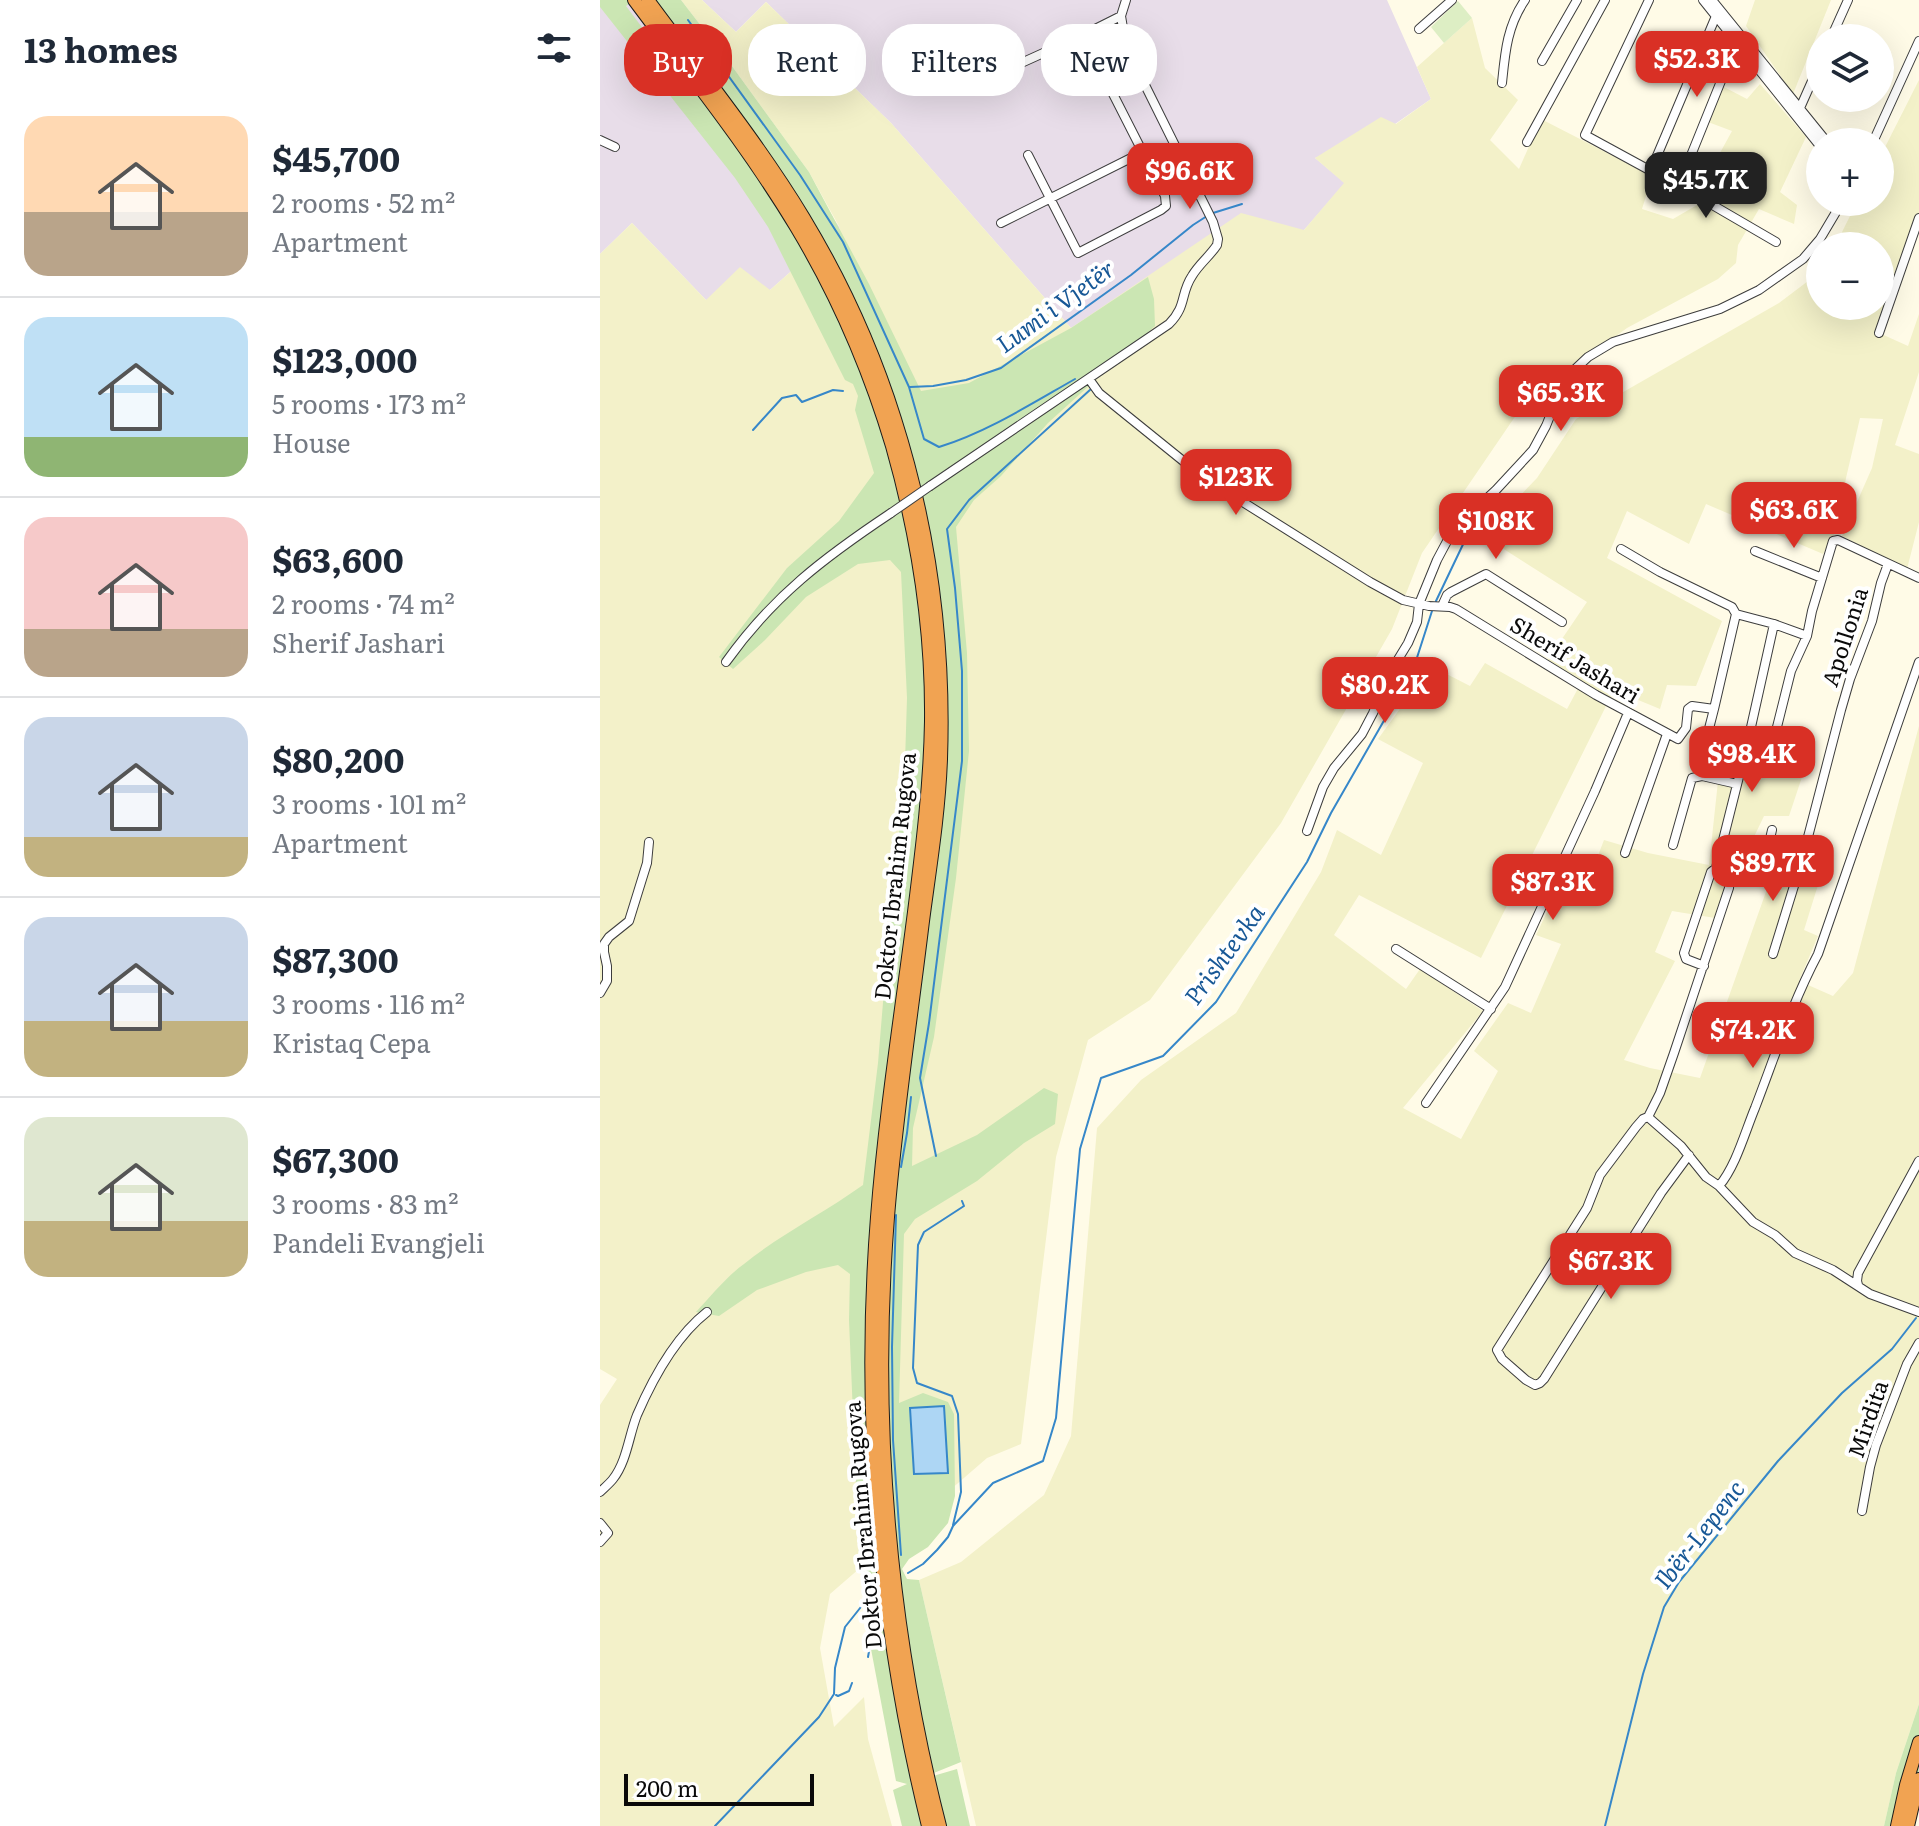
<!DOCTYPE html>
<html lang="en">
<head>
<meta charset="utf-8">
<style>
  :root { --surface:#fff; --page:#f2f2f3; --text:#1f2937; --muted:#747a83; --line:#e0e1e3; --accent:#d93025 }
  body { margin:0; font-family:Literata,serif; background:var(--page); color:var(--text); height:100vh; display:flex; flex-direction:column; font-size:30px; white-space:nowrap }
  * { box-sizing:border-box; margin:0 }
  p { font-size:26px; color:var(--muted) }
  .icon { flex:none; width:44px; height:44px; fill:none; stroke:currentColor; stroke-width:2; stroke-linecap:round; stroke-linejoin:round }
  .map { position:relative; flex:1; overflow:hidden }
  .drawer { display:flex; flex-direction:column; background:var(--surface); width:600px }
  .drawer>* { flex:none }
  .top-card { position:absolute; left:24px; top:24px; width:760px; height:72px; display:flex; gap:16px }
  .tools { position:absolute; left:1206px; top:24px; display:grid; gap:16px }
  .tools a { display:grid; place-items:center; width:88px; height:88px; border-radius:50%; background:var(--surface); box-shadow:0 8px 32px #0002; font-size:40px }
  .scale { position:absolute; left:24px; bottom:20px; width:190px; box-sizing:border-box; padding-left:8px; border:4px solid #0a0a0a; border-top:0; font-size:22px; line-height:28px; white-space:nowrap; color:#0a0a0a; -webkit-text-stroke:6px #fff; paint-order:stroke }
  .price { position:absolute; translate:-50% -68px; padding:0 18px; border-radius:16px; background:var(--accent); color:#fff; font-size:26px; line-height:52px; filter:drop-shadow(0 2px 4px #0008) }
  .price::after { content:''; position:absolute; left:50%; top:48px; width:24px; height:18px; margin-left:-12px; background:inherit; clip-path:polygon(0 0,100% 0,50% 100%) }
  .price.active { background:#222; color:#fff }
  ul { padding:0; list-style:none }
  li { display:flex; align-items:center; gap:24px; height:200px; padding:0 24px }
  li+li { border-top:2px solid var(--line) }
  li span { display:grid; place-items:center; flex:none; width:224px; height:160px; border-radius:24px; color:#555 }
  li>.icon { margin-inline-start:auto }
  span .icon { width:96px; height:96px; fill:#fffc; stroke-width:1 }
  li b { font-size:34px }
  h2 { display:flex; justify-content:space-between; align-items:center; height:96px; padding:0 24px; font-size:34px }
  .tag { padding:0 28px; border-radius:32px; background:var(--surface); box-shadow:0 8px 32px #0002; font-size:28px; line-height:72px }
  .tag.active { background:var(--accent); color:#fff }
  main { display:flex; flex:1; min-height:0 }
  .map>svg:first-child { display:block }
  .industrial { fill:#e8dde9 }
  .farmland { fill:#f3f1c9 }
  .green { fill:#cbe6b3 }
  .pitch { fill:#ddeec4 }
  .water { fill:#add6f4; stroke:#3687c9; stroke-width:2 }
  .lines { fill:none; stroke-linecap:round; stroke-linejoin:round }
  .stream { stroke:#3687c9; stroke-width:2 }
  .minor-casing { stroke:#3d3d3d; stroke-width:10 }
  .highway-casing { stroke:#1b1b1b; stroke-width:14 }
  .minor { stroke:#fff; stroke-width:8 }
  .highway { stroke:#f1a352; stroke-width:12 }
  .minor-bridge-casing { stroke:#3d3d3d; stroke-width:10; stroke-linecap:butt }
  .minor-bridge { stroke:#fff; stroke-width:8 }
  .labels { text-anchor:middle; stroke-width:8; stroke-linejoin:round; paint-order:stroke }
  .street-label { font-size:22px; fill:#0a0a0a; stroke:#fff }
  .water-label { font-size:24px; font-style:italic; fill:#185896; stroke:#fff }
</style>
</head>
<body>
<main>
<section class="drawer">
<h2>13 homes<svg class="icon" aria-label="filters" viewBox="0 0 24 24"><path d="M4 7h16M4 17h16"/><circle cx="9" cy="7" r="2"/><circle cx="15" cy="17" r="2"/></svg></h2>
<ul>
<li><span style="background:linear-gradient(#ffd9b3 60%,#b9a48a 0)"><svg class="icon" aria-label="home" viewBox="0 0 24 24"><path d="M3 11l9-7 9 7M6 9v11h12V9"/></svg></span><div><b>$45,700</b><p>2 rooms · 52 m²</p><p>Apartment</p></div></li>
<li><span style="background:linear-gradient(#bfe0f5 75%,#8fb573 0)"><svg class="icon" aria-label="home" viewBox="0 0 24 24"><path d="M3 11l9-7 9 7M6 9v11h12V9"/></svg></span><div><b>$123,000</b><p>5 rooms · 173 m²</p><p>House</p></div></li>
<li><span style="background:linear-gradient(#f6c9c9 70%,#b9a48a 0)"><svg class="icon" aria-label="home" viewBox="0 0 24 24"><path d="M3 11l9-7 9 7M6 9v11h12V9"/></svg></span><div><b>$63,600</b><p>2 rooms · 74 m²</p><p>Sherif Jashari</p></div></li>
<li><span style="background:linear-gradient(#c9d6e8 75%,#c2b280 0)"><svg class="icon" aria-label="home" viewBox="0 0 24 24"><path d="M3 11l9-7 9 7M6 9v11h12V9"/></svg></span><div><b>$80,200</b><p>3 rooms · 101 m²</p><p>Apartment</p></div></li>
<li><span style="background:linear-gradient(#c9d6e8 65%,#c2b280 0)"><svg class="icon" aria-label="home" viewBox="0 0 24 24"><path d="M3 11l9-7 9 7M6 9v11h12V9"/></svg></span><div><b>$87,300</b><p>3 rooms · 116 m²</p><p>Kristaq Cepa</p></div></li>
<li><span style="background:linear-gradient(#dfe7d0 65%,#c2b280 0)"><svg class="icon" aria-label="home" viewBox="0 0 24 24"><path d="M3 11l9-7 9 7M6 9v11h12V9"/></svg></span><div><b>$67,300</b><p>3 rooms · 83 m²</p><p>Pandeli Evangjeli</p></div></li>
</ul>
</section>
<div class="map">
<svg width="1319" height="1826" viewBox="0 0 1319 1826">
  <rect width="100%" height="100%" fill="#fffbe7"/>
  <path class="industrial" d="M0,0H81L240,228L170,290L106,300L32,223L0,254Z
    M102,0H787L831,99L795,124L715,158L745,183L704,230L537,285L471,328L291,123L166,2L136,32Z"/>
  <path class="farmland" d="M81,0H102L136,32L166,2L291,123L471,328L641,213L704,230L744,183L715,158L781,117L796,124L831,99L817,67L872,18L885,68L918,100L890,140L919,169L941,119L1052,176L1042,209L1073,219L1104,201L1109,173L1132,131L1108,122L1122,86L1147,99L1160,84L1206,137L1180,192L1197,205L1194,224L1159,209L1138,245L1136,263L1118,279L1027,328L925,402L822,553L792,629L681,823L550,1000L488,1040L456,1157L421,1444L387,1458L230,1594L220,1648L234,1727L264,1697L268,1739L292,1826H0V1405L17,1379L0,1369V254L32,223L106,300L140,267L170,290L240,228L209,172L129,62Z
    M1155,0H1231L1193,94L1146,26Z
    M1319,80V215L1277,332L1308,346L1319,314V372L1295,445L1319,454V522L1307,569L1242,536L1272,468L1283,419L1260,418L1246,478L1238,527L1223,554L1106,504L1089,544L1027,511L1007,558L1122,621L1096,686L1067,685L1060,709L1014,690L881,958L759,895L734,935L806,989L820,969L883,1011L803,1108L861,1139L898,1071L874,1051L908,1003L931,1013L961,944L936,935L959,887L984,892L1004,840L1048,853L1109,865L1119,772L1131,738L1156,740L1208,759L1189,816H1164L1115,918L1072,911L1055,952L1075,961L1024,1060L1050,1068L1100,1078L1173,872L1218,885L1204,930L1218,936L1199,981L1233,996L1253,973L1319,726V1704L1296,1773L1284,1826H376L319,1580L361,1562L444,1495L471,1436L497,1128L541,1080L636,1013L721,872L737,830L781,855L823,763L778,739L831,666L870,686L885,663L967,709L982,681L947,661L987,602L899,546L895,522L937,478L976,419L1179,303L1220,272V306H1280V246H1235L1257,202H1280V157Z"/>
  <path class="green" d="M0,0H34L26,6L89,90L111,73L55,0H81L129,62L209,172L269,284L321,391L369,383L471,328L548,277L554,299L555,326L448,423L401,476L374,500L356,527L367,653L369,751L356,878L334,1037L313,1128L312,1166L377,1135L444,1088L458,1094L455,1124L424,1143L377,1181L315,1219L304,1234L299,1403L323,1393L348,1402L354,1414L355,1496L348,1523L328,1547L309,1559L302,1569L307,1579L319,1580L361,1762L309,1783L357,1769L370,1826H302L293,1790L307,1784L296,1781L264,1612L275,1599L270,1588H264L259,1556L249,1320L250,1274L238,1265L206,1272L157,1290L119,1316L96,1312C111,1296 126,1277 144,1264C181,1234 224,1213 263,1185L278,1063L294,870L304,794L307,698L301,572L290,560L258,564L206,597L165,640L133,669L119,657L187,568L239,521L274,473L255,410L258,396L253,384L245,380L168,227L135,178L0,7Z
    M1319,1704V1779L1310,1826H1284L1296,1773Z"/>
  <path class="pitch" d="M858,1L872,18L844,43L831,27Z"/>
  <path class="water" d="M344,1406L348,1473L314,1474L310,1408Z"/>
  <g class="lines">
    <path class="stream" d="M88,20L200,175L243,242L309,387L324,439L339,447C387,432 431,404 475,379
      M613,213L642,204
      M310,387L333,386L366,380L401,368L531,275L593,225L607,216
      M153,430L182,398L196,395L202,402L233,390L243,391
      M836,601L878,513
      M336,1156L320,1078L329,1023L362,761V671L355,588L347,529L369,500L491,389
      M301,1167L307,1133L311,1097
      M296,1215L292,1347L293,1440L301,1555
      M353,1525L361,1492L358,1414L352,1396L317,1383L313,1368L318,1245L324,1232L364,1206L362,1201
      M308,1573L323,1564L337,1550L348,1537L353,1526L393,1483L443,1461L456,1418L480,1149L501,1078L563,1056L616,1002L707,862L731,813L813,670L832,611
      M268,1657L271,1640L279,1639
      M236,1695L238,1696L249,1691L252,1683
      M115,1826L219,1717L234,1694L235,1668L245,1627L272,1593
      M1005,1826L1043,1674L1064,1607L1079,1582L1178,1461L1242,1393L1292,1349L1316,1318"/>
    <defs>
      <path id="minor" d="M1049,0L985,135L1097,196L1176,242
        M1103,0L1220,146
        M1112,0L1227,142
        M819,29L852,0
        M1231,38L1248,0
        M942,61L977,0
        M419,64L483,35
        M902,83C905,53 907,26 925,0
        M1200,108L1220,63
        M0,140L15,147
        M927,142L1005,0
        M1273,142L1319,41
        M428,155L478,253L561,210L566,206L565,196L483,35L521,16L526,0
        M1051,170L1116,16
        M1079,185L1138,39
        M401,223L543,152
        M1279,333L1319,218
        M489,379L499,393L603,477L770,582L803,600L829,606L850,607L856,609L996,695L1078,739L1086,728L1088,709L1092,706L1114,709L1136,614L1174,624L1207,636L1212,611L1233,541L1238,540L1319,578
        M330,486L569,324C587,306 580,294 592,276C599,264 610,256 617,245L618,239L613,222L545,85L523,28L521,16
        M1021,549L1060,572L1132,607L1136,614
        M1155,551L1222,578
        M842,606L847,595L851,592L886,574L962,622
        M126,662C173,596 225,557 291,513
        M1103,752L1114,709
        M1167,767L1191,671L1207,636
        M1172,830L1167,852L1202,860L1241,710L1250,679L1272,621L1281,583L1288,564
        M707,831L723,787L734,768L762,734L773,713L794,666L808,643L817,622L819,604L837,560L853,530L896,490L933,450L946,426L960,391L971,373L988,357L1013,342L1120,309L1159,290L1203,259L1220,239L1242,202
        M1073,845L1092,778L1102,776L1137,784
        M1025,853L1067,734
        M796,949L891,1009
        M1173,954L1202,860
        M1104,966L1086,959L1084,953L1111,872L1116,868L1147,745L1174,624
        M0,993L7,981V966L4,952V944L9,937L29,921L47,863L49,842
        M826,1103L905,987L995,791L1028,713
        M1048,1117L1081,1146L1106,1177L1119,1186L1153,1222L1175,1235L1195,1253L1233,1270L1270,1294L1319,1312
        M1089,1155L1061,1193L944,1379L940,1383L935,1385L926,1380L902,1359L897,1350L987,1208L1000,1175L1036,1127L1043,1119L1048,1117L1060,1093L1074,1053L1129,888L1130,879L1116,868
        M1119,1186C1136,1166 1145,1132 1155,1108C1175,1056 1192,1003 1218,954L1319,662
        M1258,1285L1257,1281L1258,1273L1319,1161
        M0,1492C4,1488 9,1484 13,1479C27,1461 29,1435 37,1415C53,1378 75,1337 107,1312
        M1262,1511L1270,1467L1276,1445L1307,1364L1319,1343
        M0,1523L8,1533L0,1542"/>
      <path id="highway" d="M34,0C89,74 148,147 196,227C237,295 269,369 292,446C317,534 332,628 331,721C330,785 322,848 314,912C301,1013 285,1114 277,1217C261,1420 279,1628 328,1826
        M48,0C101,72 158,142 204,218C242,281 273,349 295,419C330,529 345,644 341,759C339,814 330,868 323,921C311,1020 296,1118 288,1217C272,1420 289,1628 340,1826
        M1297,1826L1306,1785L1319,1742
        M1308,1826L1319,1779"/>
    </defs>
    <use href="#minor" class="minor-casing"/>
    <use href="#highway" class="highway-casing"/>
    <use href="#minor" class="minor"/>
    <use href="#highway" class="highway"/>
    <defs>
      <path id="minor-bridge" d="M291,513L330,486"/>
    </defs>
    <use href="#minor-bridge" class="minor-bridge-casing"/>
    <use href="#minor-bridge" class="minor-bridge"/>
  </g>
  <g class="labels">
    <g class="street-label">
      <text transform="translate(1245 637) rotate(-72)" y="8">Apollonia</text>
      <text transform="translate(975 660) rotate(31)" y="8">Sherif Jashari</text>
      <text transform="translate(295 876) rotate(-84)" y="8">Doktor Ibrahim Rugova</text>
      <text transform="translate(1268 1419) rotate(-71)" y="8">Mirdita</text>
      <text transform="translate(263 1525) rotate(-95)" y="8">Doktor Ibrahim Rugova</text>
    </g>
    <g class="water-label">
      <text transform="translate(456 307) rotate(-36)" y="8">Lumi i Vjetër</text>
      <text transform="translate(625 955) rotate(-54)" y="8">Prishtevka</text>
      <text transform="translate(1100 1535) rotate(-52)" y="8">Ibër-Lepenc</text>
    </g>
  </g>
</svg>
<div class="tools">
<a><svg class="icon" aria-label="layers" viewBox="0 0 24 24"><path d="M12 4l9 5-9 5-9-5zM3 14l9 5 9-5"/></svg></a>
<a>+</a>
<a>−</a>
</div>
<div class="scale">200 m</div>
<b class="price" style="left:1097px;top:99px">$52.3K</b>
<b class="price" style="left:590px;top:211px">$96.6K</b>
<b class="price active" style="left:1106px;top:220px">$45.7K</b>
<b class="price" style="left:961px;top:433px">$65.3K</b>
<b class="price" style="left:636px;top:517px">$123K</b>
<b class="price" style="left:1194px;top:550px">$63.6K</b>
<b class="price" style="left:896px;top:561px">$108K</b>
<b class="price" style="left:785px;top:725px">$80.2K</b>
<b class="price" style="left:1152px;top:794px">$98.4K</b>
<b class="price" style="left:1173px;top:903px">$89.7K</b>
<b class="price" style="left:953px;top:922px">$87.3K</b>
<b class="price" style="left:1153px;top:1070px">$74.2K</b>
<b class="price" style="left:1011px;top:1301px">$67.3K</b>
<div class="top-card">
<a class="tag active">Buy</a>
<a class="tag">Rent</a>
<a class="tag">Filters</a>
<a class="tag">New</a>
</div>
</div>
</main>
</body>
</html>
